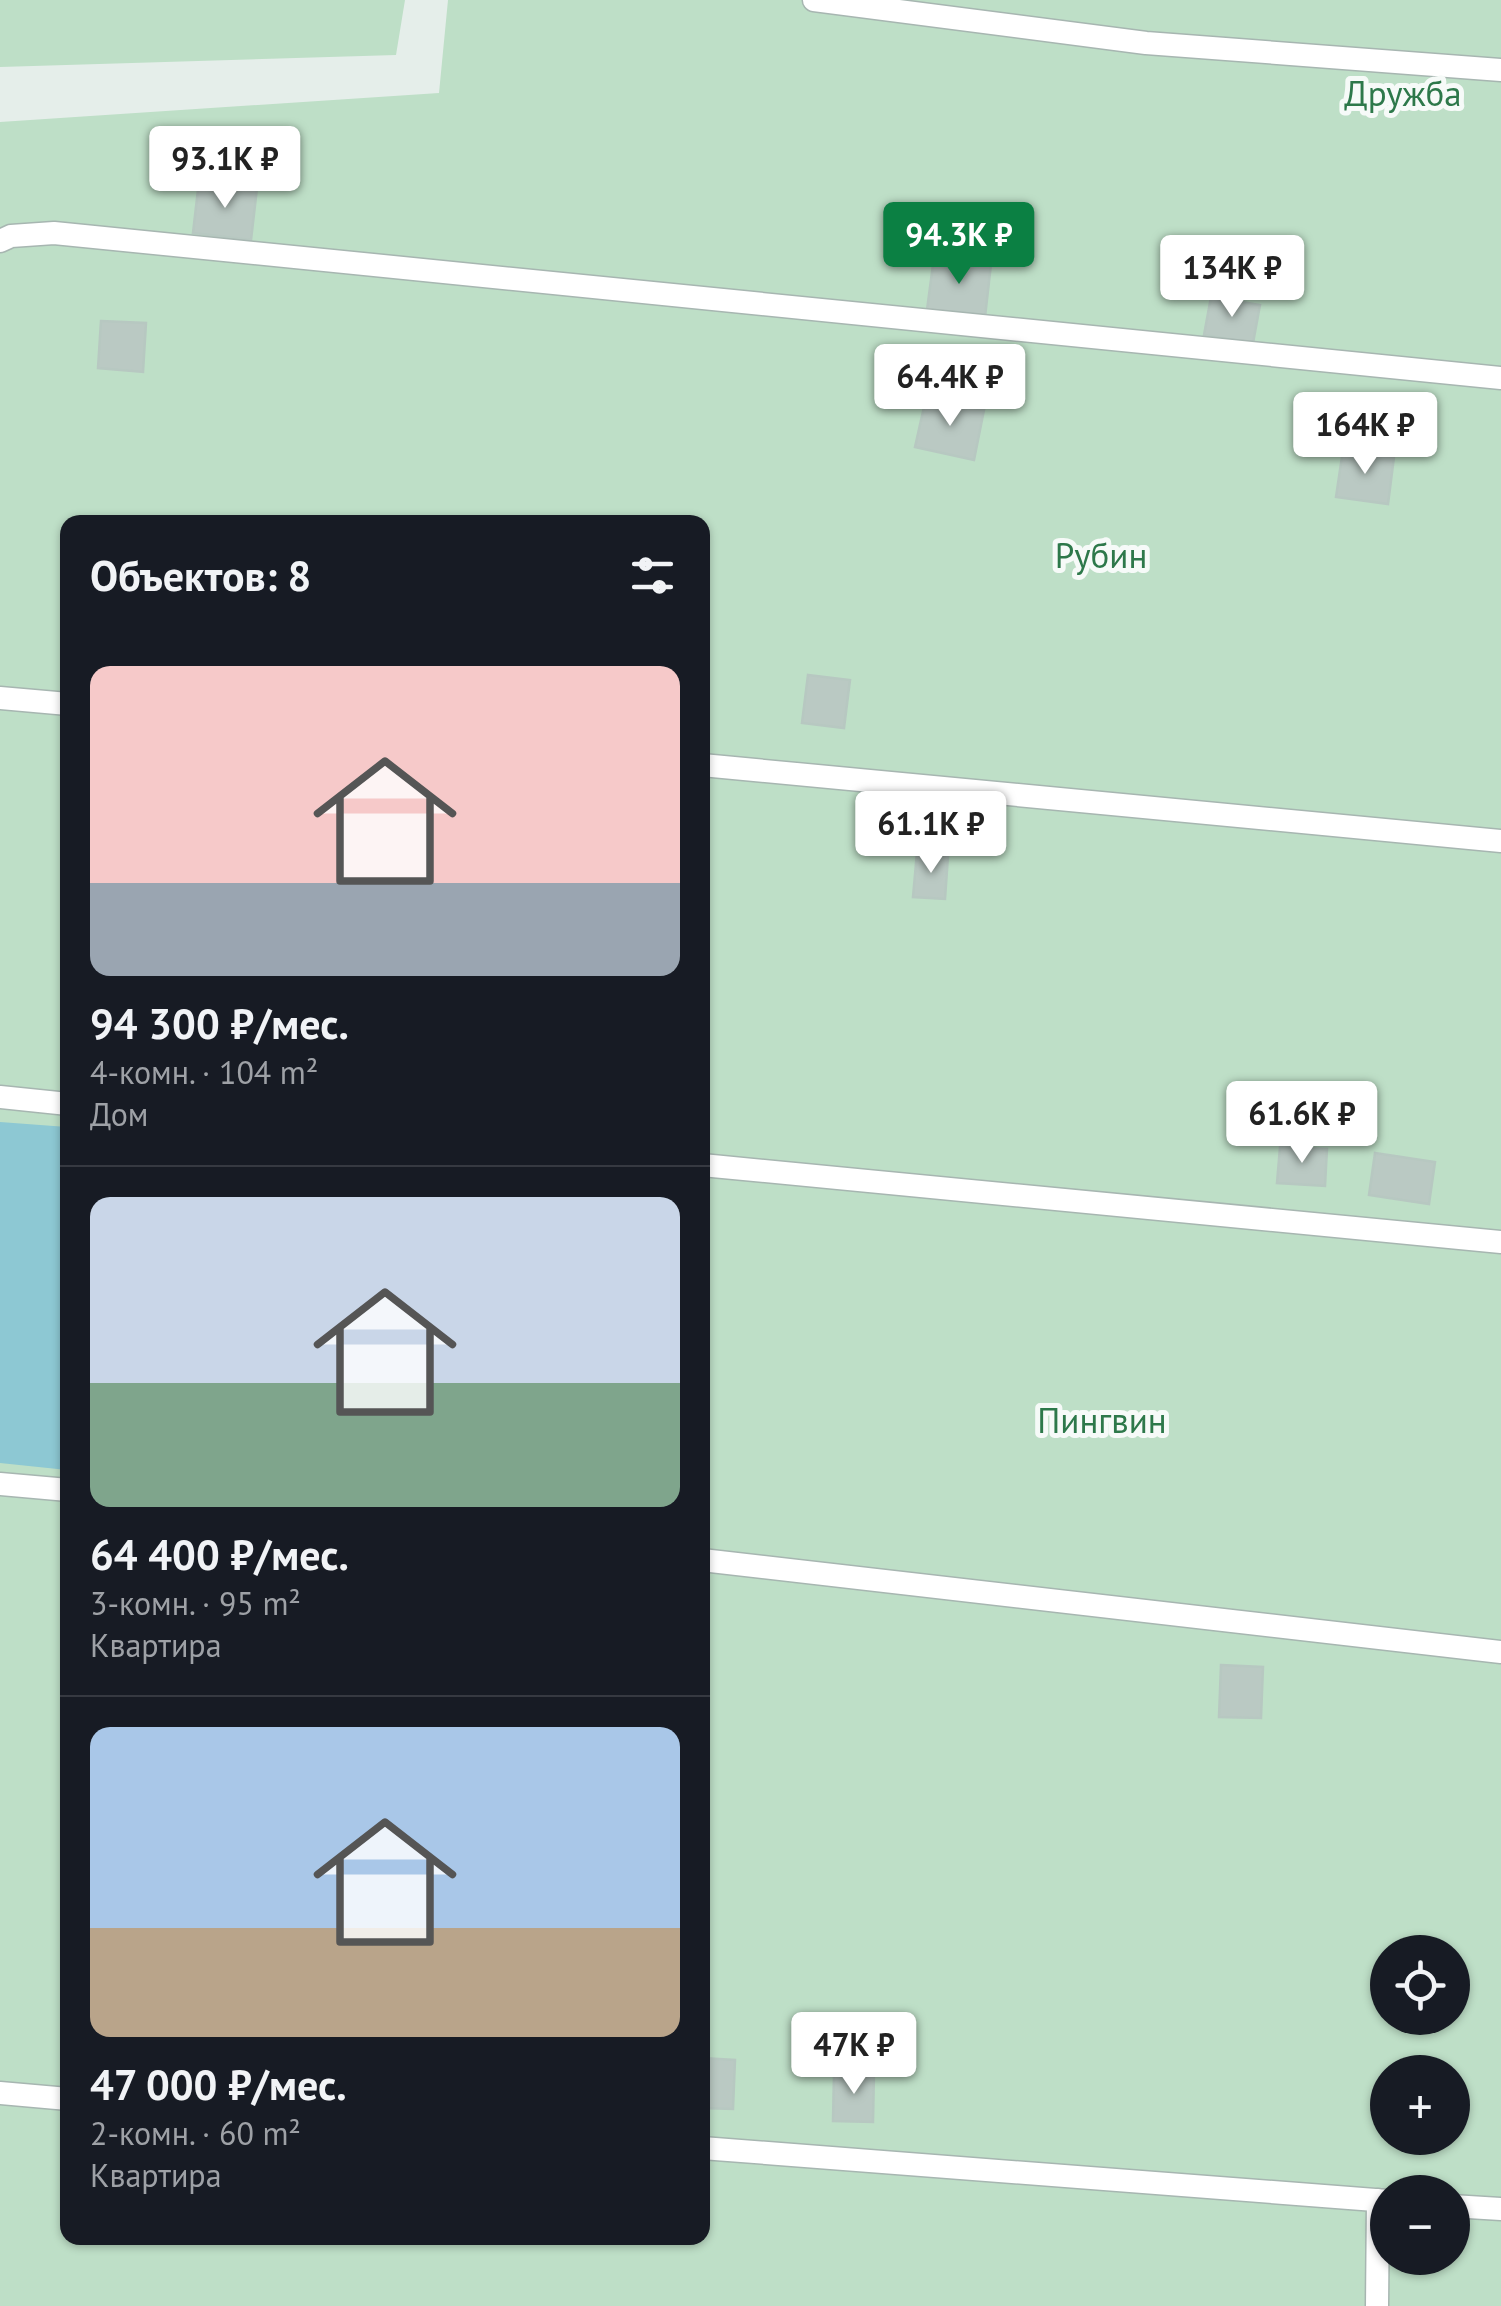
<!DOCTYPE html>
<html lang="ru">
<head>
<meta charset="utf-8">
<style>
  :root { --surface:#171b24; --page:#242831; --text:#f1f3f6; --muted:#9ea1a6; --line:#363941; --accent:#0b8043 }
  body { margin:0; font-family:"PT Sans",sans-serif; background:var(--page); color:var(--text); height:100vh; display:flex; flex-direction:column; font-size:38px; white-space:nowrap }
  * { box-sizing:border-box; margin:0 }
  p { font-size:32px; color:var(--muted) }
  .icon { flex:none; width:55px; height:55px; fill:none; stroke:currentColor; stroke-width:2; stroke-linecap:round; stroke-linejoin:round }
  .map { position:relative; flex:1; overflow:hidden }
  .panel { position:absolute; left:60px; top:515px; width:650px; height:1730px; display:flex; flex-direction:column; background:var(--surface); border-radius:20px; box-shadow:0 2px 8px #0004 }
  .panel>* { flex:none }
  .tools { position:absolute; left:1370px; top:1935px; display:grid; gap:20px }
  .tools a { display:grid; place-items:center; width:100px; height:100px; border-radius:50%; background:var(--surface); box-shadow:0 2px 8px #0004; font-size:50px }
  .price { position:absolute; translate:-50% -85px; padding:0 22px; border-radius:10px; background:#fff; color:#222; font-size:32px; line-height:65px; filter:drop-shadow(0 2px 5px #0008) }
  .price::after { content:''; position:absolute; left:50%; top:60px; width:30px; height:22px; margin-left:-15px; background:inherit; clip-path:polygon(0 0,100% 0,50% 100%) }
  .price.active { background:var(--accent); color:#fff }
  ul { padding:0; list-style:none }
  li { display:grid; align-content:center; gap:20px; height:530px; padding:0 30px }
  li+li { border-top:2px solid var(--line) }
  li span { display:grid; place-items:center; height:310px; border-radius:20px; color:#555 }
  li>.icon { margin-inline-start:auto }
  span .icon { width:180px; height:180px; fill:#fffc; stroke-width:1 }
  li b { font-size:42px }
  h2 { display:flex; justify-content:space-between; align-items:center; height:120px; padding:0 30px; font-size:42px }
  .map>svg:first-child { display:block }
  .green { fill:#bedfc7; fill-rule:evenodd }
  .water { fill:#8dc8d3 }
  .building { fill:#bac9c3; stroke:#b7c8c1; stroke-width:2.5 }
  .lines { fill:none; stroke-linecap:round; stroke-linejoin:round }
  .service-casing { stroke:#a7b6b1; stroke-width:25 }
  .service { stroke:#fff; stroke-width:22 }
  .labels { text-anchor:middle; stroke-width:10; stroke-linejoin:round; paint-order:stroke }
  .park-label { font-size:35px; fill:#2d784a; stroke:#f6faf8 }
</style>
</head>
<body>
<div class="map">
<svg width="1501" height="2306" viewBox="0 0 1501 2306">
  <rect width="100%" height="100%" fill="#e5eeea"/>
  <path class="green" d="M0,0H405L396,55L0,67Z
    M448,0H1501V2306H0V122L439,93ZM68,522H702V2238H68ZM1388,1952H1452V2018H1388ZM1388,2072H1452V2138H1388ZM1388,2192H1452V2258H1388Z"/>
  <path class="water" d="M0,1122L67,1127V1470L0,1463Z"/>
  <path class="building" d="M199,181L257,188L251,240L193,233Z
    M934,257L991,264L985,317L927,310Z
    M1211,297L1260,305L1253,343L1204,335Z
    M101,321L146,323L143,372L98,368Z
    M926,398L984,410L974,460L915,447Z
    M1343,450L1394,457L1388,504L1336,497Z
    M808,675L850,680L844,728L802,723Z
    M917,852L948,856L945,899L913,897Z
    M1280,1147L1327,1149L1325,1186L1277,1183Z
    M1375,1153L1435,1162L1429,1204L1369,1195Z
    M1221,1665L1263,1667L1261,1718L1219,1717Z
    M702,2058L735,2060L733,2109L702,2108Z
    M834,2072L874,2073L873,2122L833,2121Z"/>
  <g class="lines">
    <defs>
      <path id="service" d="M814,0L1146,43L1501,70
        M0,241L11,236L54,233L1501,378
        M0,698L68,704
        M702,765L1501,841
        M0,1097L68,1104
        M702,1165L1501,1242
        M0,1484L68,1490
        M702,1560L1501,1652
        M0,2093L68,2099
        M702,2148L1388,2201
        M1452,2206L1501,2209
        M1377,2306L1378,2200"/>
    </defs>
    <use href="#service" class="service-casing"/>
    <use href="#service" class="service"/>
  </g>
  <g class="labels">
    <g class="park-label">
      <text x="1403" y="106">Дружба</text>
      <text x="1101" y="568">Рубин</text>
      <text x="1102" y="1433">Пингвин</text>
    </g>
  </g>
</svg>
<div class="tools">
<a><svg class="icon" aria-label="locate" viewBox="0 0 24 24"><circle cx="12" cy="12" r="6"/><path d="M12 2v4M12 18v4M2 12h4M18 12h4"/></svg></a>
<a>+</a>
<a>−</a>
</div>
<b class="price" style="left:225px;top:211px">93.1K ₽</b>
<b class="price active" style="left:959px;top:287px">94.3K ₽</b>
<b class="price" style="left:1232px;top:320px">134K ₽</b>
<b class="price" style="left:950px;top:429px">64.4K ₽</b>
<b class="price" style="left:1365px;top:477px">164K ₽</b>
<b class="price" style="left:931px;top:876px">61.1K ₽</b>
<b class="price" style="left:1302px;top:1166px">61.6K ₽</b>
<b class="price" style="left:854px;top:2097px">47K ₽</b>
<section class="panel">
<h2>Объектов: 8<svg class="icon" aria-label="filters" viewBox="0 0 24 24"><path d="M4 7h16M4 17h16"/><circle cx="9" cy="7" r="2"/><circle cx="15" cy="17" r="2"/></svg></h2>
<ul>
<li><span style="background:linear-gradient(#f6c9c9 70%,#9aa5b1 0)"><svg class="icon" aria-label="home" viewBox="0 0 24 24"><path d="M3 11l9-7 9 7M6 9v11h12V9"/></svg></span><div><b>94 300 ₽/мес.</b><p>4-комн. · 104 m²</p><p>Дом</p></div></li>
<li><span style="background:linear-gradient(#c9d6e8 60%,#7fa58c 0)"><svg class="icon" aria-label="home" viewBox="0 0 24 24"><path d="M3 11l9-7 9 7M6 9v11h12V9"/></svg></span><div><b>64 400 ₽/мес.</b><p>3-комн. · 95 m²</p><p>Квартира</p></div></li>
<li><span style="background:linear-gradient(#a9c7e8 65%,#b9a48a 0)"><svg class="icon" aria-label="home" viewBox="0 0 24 24"><path d="M3 11l9-7 9 7M6 9v11h12V9"/></svg></span><div><b>47 000 ₽/мес.</b><p>2-комн. · 60 m²</p><p>Квартира</p></div></li>
</ul>
</section>
</div>
</body>
</html>
